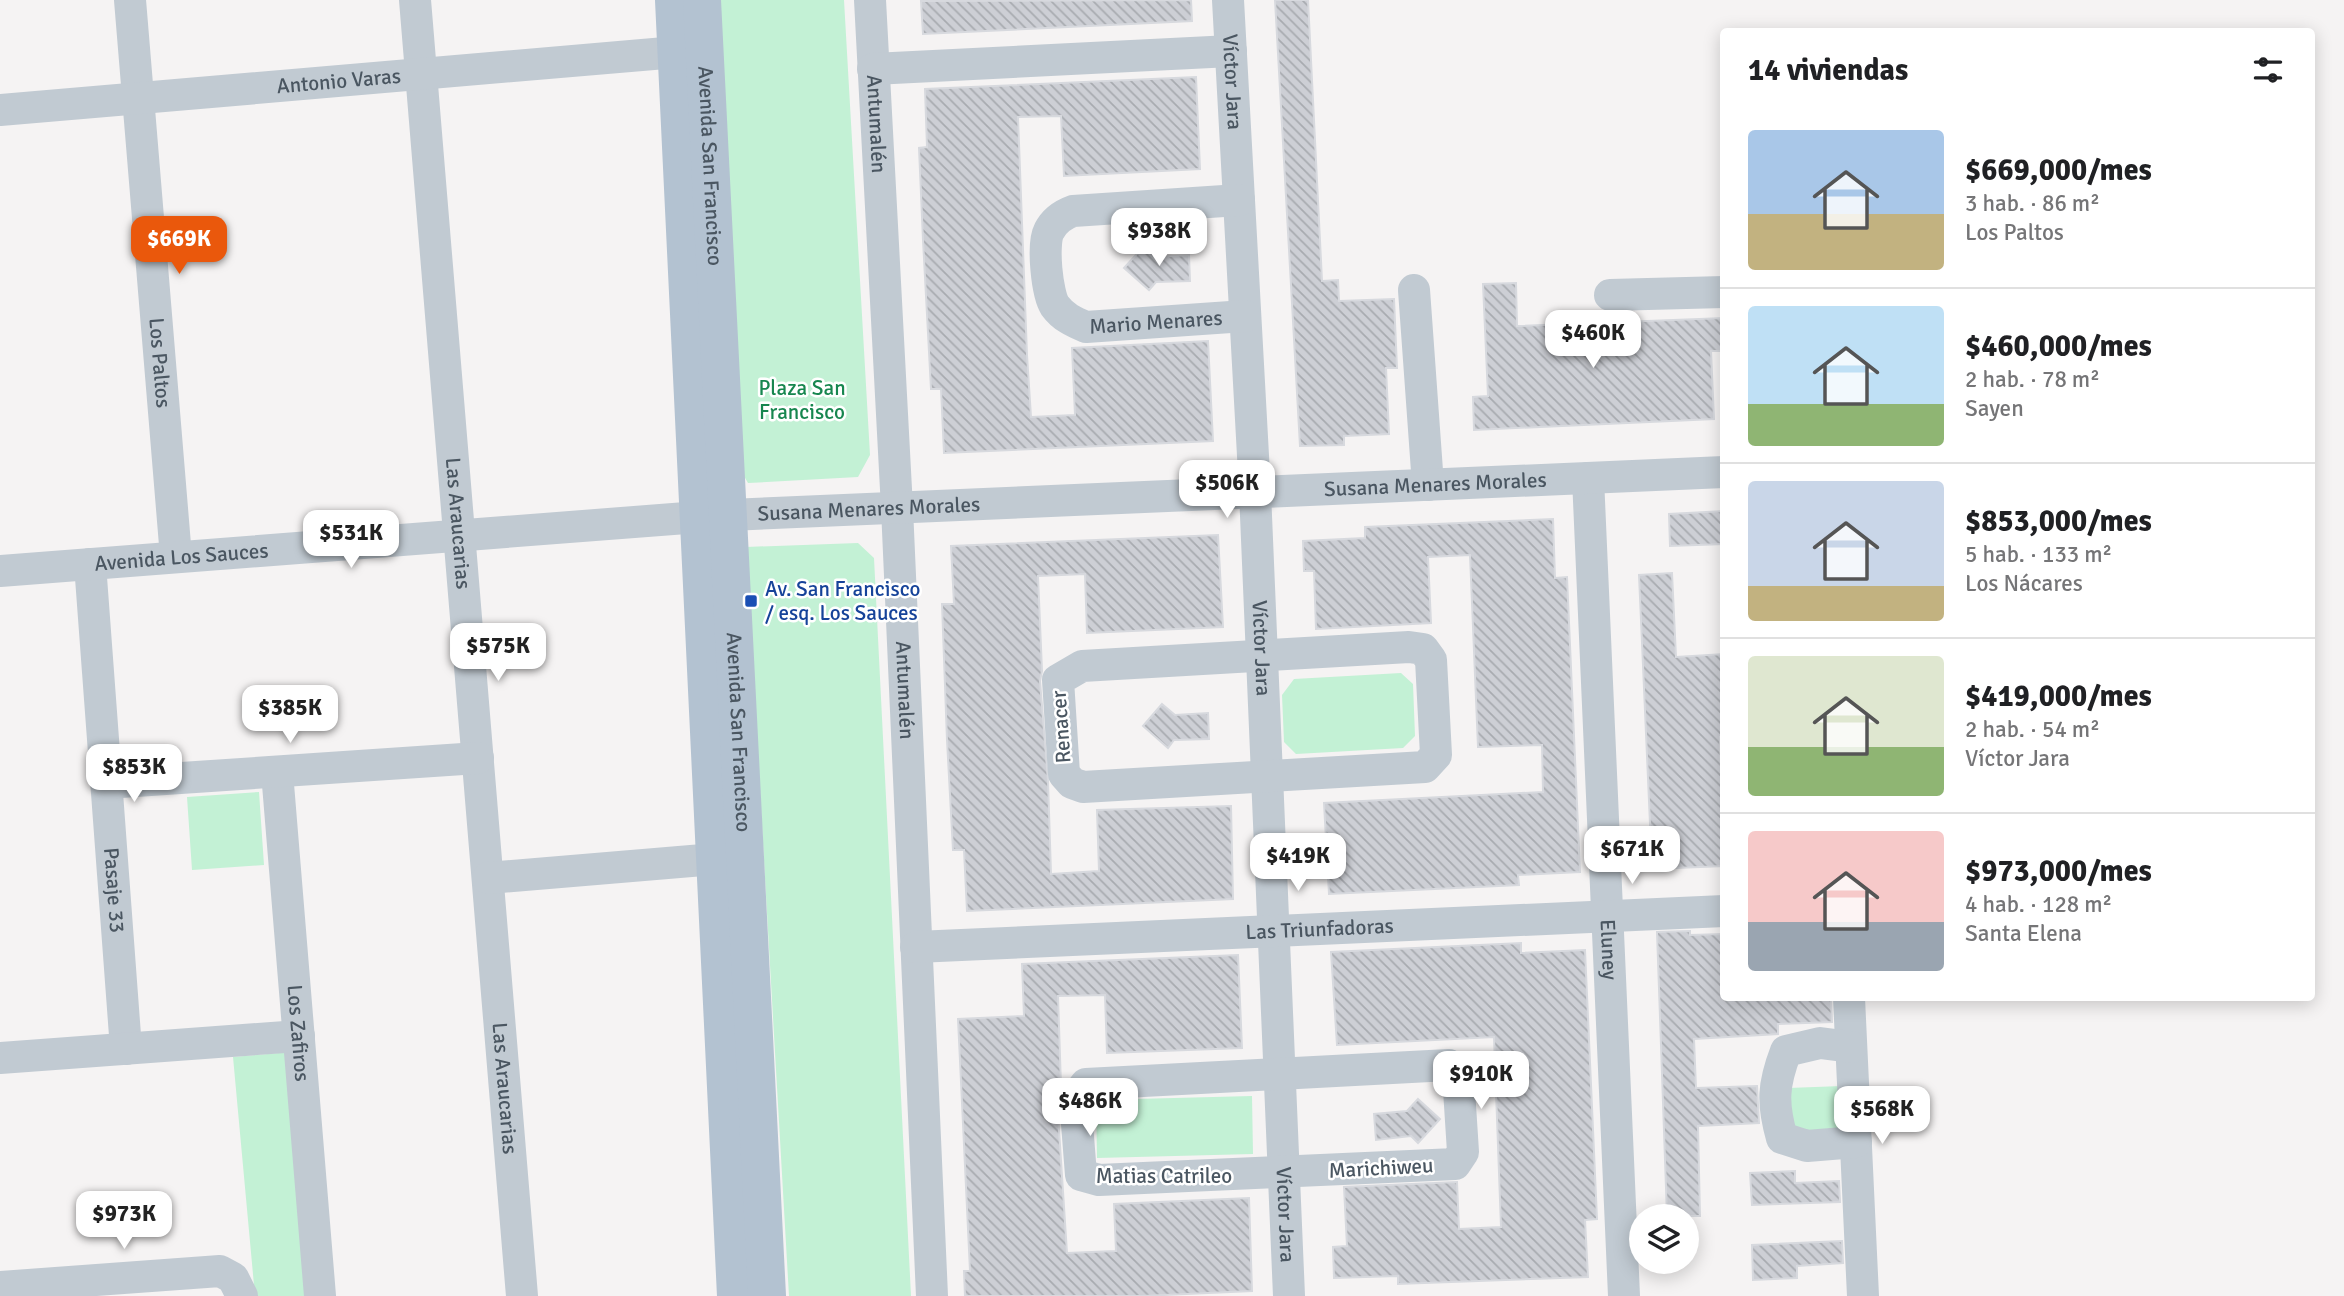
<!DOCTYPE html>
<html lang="es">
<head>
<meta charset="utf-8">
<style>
  :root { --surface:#fff; --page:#f6f6f6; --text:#202124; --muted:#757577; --line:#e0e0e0; --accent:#ea580c }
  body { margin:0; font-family:Signika,sans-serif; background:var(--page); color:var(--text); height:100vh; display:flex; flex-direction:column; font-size:26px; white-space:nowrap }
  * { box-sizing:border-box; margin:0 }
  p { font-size:23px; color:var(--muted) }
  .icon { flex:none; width:38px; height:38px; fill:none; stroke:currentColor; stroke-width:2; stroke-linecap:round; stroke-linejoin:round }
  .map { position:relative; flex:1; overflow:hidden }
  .panel { position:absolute; left:1720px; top:28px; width:595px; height:973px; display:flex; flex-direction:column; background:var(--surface); border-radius:7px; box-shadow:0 4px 18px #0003 }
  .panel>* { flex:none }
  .tools { position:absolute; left:1629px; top:1204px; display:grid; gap:14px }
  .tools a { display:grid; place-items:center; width:70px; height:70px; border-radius:50%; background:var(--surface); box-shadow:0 4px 18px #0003; font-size:35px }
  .price { position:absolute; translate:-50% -60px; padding:0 16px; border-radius:14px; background:#fff; color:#222; font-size:23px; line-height:46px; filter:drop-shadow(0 2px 4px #0008) }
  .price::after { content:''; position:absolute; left:50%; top:42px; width:21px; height:16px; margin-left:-10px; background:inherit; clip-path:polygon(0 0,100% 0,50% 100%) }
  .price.active { background:var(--accent); color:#fff }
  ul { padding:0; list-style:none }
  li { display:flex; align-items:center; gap:21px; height:175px; padding:0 28px }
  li+li { border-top:2px solid var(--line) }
  li span { display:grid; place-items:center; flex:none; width:196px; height:140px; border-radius:7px; color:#555 }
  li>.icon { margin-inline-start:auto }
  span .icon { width:84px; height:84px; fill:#fffc; stroke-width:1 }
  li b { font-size:30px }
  h2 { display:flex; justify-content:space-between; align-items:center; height:84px; padding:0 28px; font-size:30px }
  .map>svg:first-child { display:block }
  .park { fill:#c3f1d5 }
  .building { fill:url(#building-back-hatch); stroke:#d7d9de; stroke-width:2 }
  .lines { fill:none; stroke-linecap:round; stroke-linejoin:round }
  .minor { stroke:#c1cad2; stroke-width:32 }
  .major { stroke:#b3c2d1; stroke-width:38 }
  .transit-dot { fill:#1a4fb4; stroke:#fff; stroke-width:2.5 }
  .labels { text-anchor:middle; stroke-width:5; stroke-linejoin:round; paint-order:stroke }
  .street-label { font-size:21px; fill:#4a5661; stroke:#fff }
  .park-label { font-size:21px; fill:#17864f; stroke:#fff }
  .transit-label { font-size:21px; fill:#164399; stroke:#fff; text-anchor:start }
</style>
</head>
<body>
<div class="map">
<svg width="2344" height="1296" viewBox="0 0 2344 1296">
  <defs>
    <pattern id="building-back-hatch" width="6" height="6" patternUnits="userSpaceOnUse" patternTransform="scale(1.75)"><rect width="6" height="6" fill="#cdcfd5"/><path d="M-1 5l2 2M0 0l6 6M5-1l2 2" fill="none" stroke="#a8abb0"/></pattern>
  </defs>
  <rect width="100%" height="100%" fill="#f5f3f3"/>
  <path class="park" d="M719,0H844L870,455L858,477L748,483L741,471Z
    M858,543L874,558L911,1296H789L746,547Z
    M1401,673L1413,684L1415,736L1403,748L1296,754L1284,742L1282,695L1294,679Z
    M259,792L264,865L192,870L187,797Z
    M290,1052L309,1296H255L233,1057Z
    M1842,1086L1845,1143L1790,1147L1788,1088Z
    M1252,1096L1253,1154L1097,1158L1096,1100Z"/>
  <path class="building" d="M1191,0L1192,21L923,34L921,1Z
    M1275,0H1308L1322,281L1338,280L1339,301L1394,299L1397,368H1386L1389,434L1344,436V445L1300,446Z
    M1196,77L1200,169L1064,176L1061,116L1018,117L1027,355L1031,417L1075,415L1072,348L1208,341L1213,441L944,453L941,389H931L923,240L919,148L927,147L925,89Z
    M1144,246L1156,257L1189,255L1190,281L1156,282L1149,290L1124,268Z
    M1516,283L1517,326L1724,318V351H1711L1714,419L1474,430L1473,397L1488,396L1483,284Z
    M1724,511V544L1670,546L1669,514Z
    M1553,519L1555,578L1567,577L1580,872L1518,875L1519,885L1329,894L1324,803L1543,792L1542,745L1478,747L1470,555L1428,557L1431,623L1316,629L1314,571H1304L1303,541L1365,538V527Z
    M1218,535L1223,627L1087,633L1085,574L1038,576L1042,671L1040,681L1048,781L1051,874L1099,871L1097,810L1231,806L1233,899L967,911L964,850H953L947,740L942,604H954L951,546Z
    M1672,573L1676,657L1724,654V737H1720L1724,866L1652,869L1639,575Z
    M1162,704L1175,715L1208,713L1209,739L1174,740L1168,748L1143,726Z
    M1690,931V935L1724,934V998H1831L1832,1022L1778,1024V1034L1694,1039L1696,1088L1757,1086L1759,1123L1698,1126L1700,1216H1667L1657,932Z
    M1521,943V953L1585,950L1597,1219L1585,1220L1588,1277L1398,1284V1276L1334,1278L1333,1247L1347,1246L1344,1187L1457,1182L1459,1229L1501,1227L1494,1037L1337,1045L1331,952Z
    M1238,955L1242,1048L1107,1053L1105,995L1058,996L1061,1086L1057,1099L1067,1253L1116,1251L1114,1204L1249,1198L1252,1291L1142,1296H965L964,1271H970L958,1019L1024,1016L1022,964Z
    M1418,1099L1440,1119L1418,1143L1411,1136L1376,1140L1374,1114L1407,1111Z
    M1795,1171V1183L1839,1181L1840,1202L1752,1205L1750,1173Z
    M1842,1241L1843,1263L1797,1266V1278L1753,1280L1752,1245Z"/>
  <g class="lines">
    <g class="minor">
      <path id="s1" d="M130,0L176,557"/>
      <path id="s2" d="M415,0L522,1296"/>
      <path id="s3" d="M870,0L897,508L932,1296"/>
      <path id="s4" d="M1228,0L1255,492L1289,1296"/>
      <path d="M873,69L1231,51"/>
      <path id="s5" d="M0,110L677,52"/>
      <path id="s6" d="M1239,200L1073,211C1062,215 1054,221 1049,231C1042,244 1047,294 1055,306C1063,317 1074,322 1086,327L1245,316"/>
      <path d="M1414,290L1428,485"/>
      <path d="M1610,295L1724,292"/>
      <path id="s7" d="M1588,478L1624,1296"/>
      <path id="s8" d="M729,515L1724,472"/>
      <path id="s9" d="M90,564L126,1049"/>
      <path id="s10" d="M0,571L699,517"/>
      <path d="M1409,647L1423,649L1431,660L1436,755L1425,767L1083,787L1072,783L1064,774L1058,680L1082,666Z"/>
      <path id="s11" d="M277,772L320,1296"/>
      <path d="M106,783L478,758"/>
      <path d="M488,878L715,859"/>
      <path id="s12" d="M916,947L1724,911"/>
      <path d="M1849,998L1863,1296"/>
      <path d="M1851,1047L1820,1043L1786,1051C1773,1085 1772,1103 1782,1138L1807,1146L1856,1142"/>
      <path d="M0,1058L299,1036"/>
      <path d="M1449,1065L1458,1074L1463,1152L1455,1164L1099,1180L1081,1175L1075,1098L1086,1084Z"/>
      <path d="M0,1287L220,1271L233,1278L242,1296"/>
    </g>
    <g class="major">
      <path d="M674,0L736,1296"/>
      <path id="s13" d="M702,0L767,1296"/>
    </g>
  </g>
  <rect class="transit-dot" x="744" y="594" width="14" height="14" rx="3.5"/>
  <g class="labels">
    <g class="street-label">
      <text dy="7" stroke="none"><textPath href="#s5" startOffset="340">Antonio Varas</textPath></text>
      <text dy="7" stroke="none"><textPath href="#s4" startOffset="82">Víctor Jara</textPath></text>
      <text dy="7" stroke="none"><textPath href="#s3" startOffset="124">Antumalén</textPath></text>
      <text dy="7" stroke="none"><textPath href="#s13" startOffset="166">Avenida San Francisco</textPath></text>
      <text dy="7" stroke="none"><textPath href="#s6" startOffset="383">Mario Menares</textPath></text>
      <text dy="7" stroke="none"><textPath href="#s1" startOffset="364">Los Paltos</textPath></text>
      <text dy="7" stroke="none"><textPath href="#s8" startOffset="707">Susana Menares Morales</textPath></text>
      <text dy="7" stroke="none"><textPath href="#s8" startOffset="140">Susana Menares Morales</textPath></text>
      <text dy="7" stroke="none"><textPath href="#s2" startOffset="525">Las Araucarias</textPath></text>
      <text dy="7" stroke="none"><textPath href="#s10" startOffset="182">Avenida Los Sauces</textPath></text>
      <text dy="7" stroke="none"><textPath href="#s4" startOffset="649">Víctor Jara</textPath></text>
      <text dy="7" stroke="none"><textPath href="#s3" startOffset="691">Antumalén</textPath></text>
      <text transform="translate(1061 727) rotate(-94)" y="7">Renacer</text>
      <text dy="7" stroke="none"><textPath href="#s13" startOffset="733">Avenida San Francisco</textPath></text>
      <text dy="7" stroke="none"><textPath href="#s9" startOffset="327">Pasaje 33</textPath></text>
      <text dy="7" stroke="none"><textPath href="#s12" startOffset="404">Las Triunfadoras</textPath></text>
      <text dy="7" stroke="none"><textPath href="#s7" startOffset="472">Eluney</textPath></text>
      <text dy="7" stroke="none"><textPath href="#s11" startOffset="262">Los Zafiros</textPath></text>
      <text dy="7" stroke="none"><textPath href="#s2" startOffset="1092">Las Araucarias</textPath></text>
      <text transform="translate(1381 1168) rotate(-3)" y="7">Marichiweu</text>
      <text x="1164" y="1183">Matias Catrileo</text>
      <text dy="7" stroke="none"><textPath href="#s4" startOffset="1216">Víctor Jara</textPath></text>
    </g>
    <g class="park-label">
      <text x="802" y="395">Plaza San<tspan x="802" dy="24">Francisco</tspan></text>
    </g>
    <g class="transit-label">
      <text x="765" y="596">Av. San Francisco<tspan x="765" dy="24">/ esq. Los Sauces</tspan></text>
    </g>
  </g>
</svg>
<div class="tools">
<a><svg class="icon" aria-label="layers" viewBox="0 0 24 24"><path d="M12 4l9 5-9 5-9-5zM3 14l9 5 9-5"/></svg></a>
</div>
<b class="price" style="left:1159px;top:268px">$938K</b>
<b class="price active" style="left:179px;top:276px">$669K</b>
<b class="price" style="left:1593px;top:370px">$460K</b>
<b class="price" style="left:1227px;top:520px">$506K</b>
<b class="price" style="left:351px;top:570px">$531K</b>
<b class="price" style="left:498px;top:683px">$575K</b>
<b class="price" style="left:290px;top:745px">$385K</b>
<b class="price" style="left:134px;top:804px">$853K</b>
<b class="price" style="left:1632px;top:886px">$671K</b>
<b class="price" style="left:1298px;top:893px">$419K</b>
<b class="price" style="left:1481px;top:1111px">$910K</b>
<b class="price" style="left:1090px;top:1138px">$486K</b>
<b class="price" style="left:1882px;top:1146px">$568K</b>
<b class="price" style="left:124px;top:1251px">$973K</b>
<section class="panel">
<h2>14 viviendas<svg class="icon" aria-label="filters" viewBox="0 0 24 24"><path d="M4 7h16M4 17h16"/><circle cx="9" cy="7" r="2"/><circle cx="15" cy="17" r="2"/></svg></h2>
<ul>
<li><span style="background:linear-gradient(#a9c7e8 60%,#c2b280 0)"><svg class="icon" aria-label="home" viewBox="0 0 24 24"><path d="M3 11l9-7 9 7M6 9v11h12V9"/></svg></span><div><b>$669,000/mes</b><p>3 hab. · 86 m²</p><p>Los Paltos</p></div></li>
<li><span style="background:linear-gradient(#bfe0f5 70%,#8fb573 0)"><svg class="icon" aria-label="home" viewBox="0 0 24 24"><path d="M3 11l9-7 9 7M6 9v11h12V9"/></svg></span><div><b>$460,000/mes</b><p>2 hab. · 78 m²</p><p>Sayen</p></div></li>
<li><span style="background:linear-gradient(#c9d6e8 75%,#c2b280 0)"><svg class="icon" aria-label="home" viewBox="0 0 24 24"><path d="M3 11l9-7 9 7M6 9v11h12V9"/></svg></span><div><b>$853,000/mes</b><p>5 hab. · 133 m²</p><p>Los Nácares</p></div></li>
<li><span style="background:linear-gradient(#dfe7d0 65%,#8fb573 0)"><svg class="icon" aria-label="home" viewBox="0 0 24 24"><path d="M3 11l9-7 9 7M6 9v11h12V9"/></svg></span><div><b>$419,000/mes</b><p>2 hab. · 54 m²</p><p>Víctor Jara</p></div></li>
<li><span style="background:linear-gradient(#f6c9c9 65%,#9aa5b1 0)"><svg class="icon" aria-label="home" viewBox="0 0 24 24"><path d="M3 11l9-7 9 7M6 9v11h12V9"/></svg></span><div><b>$973,000/mes</b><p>4 hab. · 128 m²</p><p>Santa Elena</p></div></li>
</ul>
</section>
</div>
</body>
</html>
